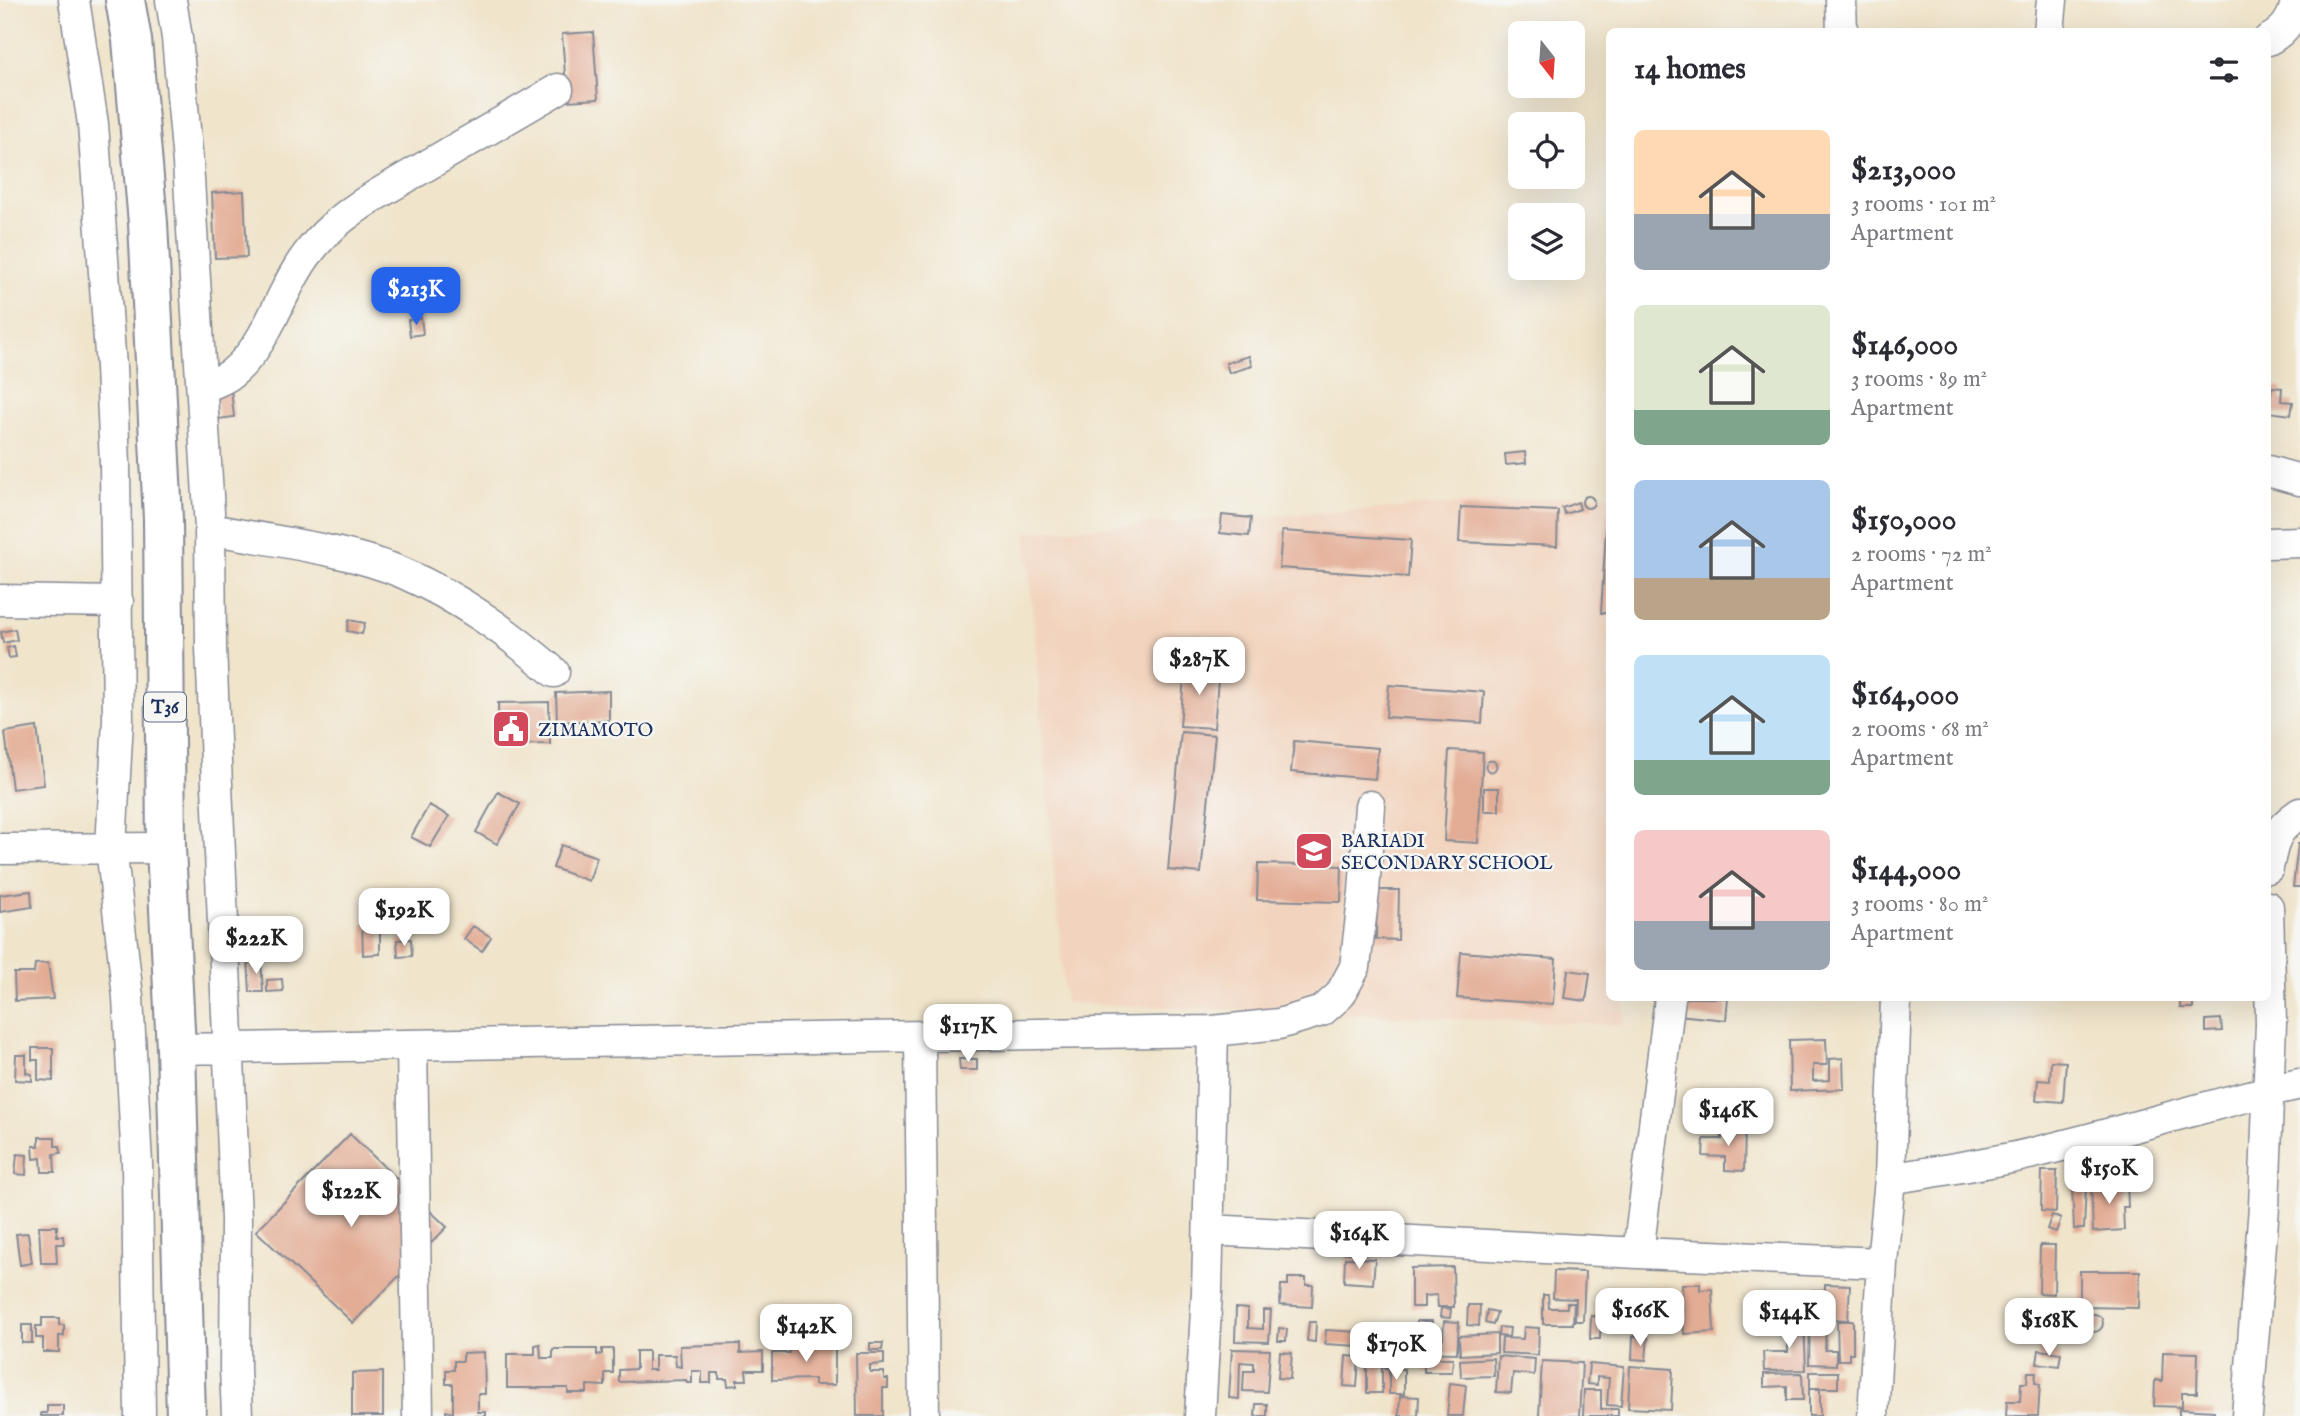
<!DOCTYPE html>
<html lang="en">
<head>
<meta charset="utf-8">
<style>
  :root { --surface:#fff; --page:#f7f7f7; --text:#2b2b33; --muted:#7c7c81; --accent:#2563eb }
  body { margin:0; font-family:"IM FELL English",serif; background:var(--page); color:var(--text); height:100vh; display:flex; flex-direction:column; font-size:26px; white-space:nowrap }
  * { box-sizing:border-box; margin:0 }
  p { font-size:23px; color:var(--muted) }
  .icon { flex:none; width:38px; height:38px; fill:none; stroke:currentColor; stroke-width:2; stroke-linecap:round; stroke-linejoin:round }
  .map { position:relative; flex:1; overflow:hidden }
  .panel { position:absolute; left:1606px; top:28px; width:665px; height:973px; display:flex; flex-direction:column; background:var(--surface); border-radius:10px; box-shadow:0 7px 28px #0002 }
  .panel>* { flex:none }
  .needle { width:46px; rotate:163deg }
  .buttons { position:absolute; left:1508px; top:21px; display:grid; gap:14px }
  .buttons a { display:grid; place-items:center; width:77px; height:77px; border-radius:10px; background:var(--surface); box-shadow:0 7px 28px #0002; font-size:35px }
  .price { position:absolute; translate:-50% -60px; padding:0 16px; border-radius:14px; background:#fff; color:#222; font-size:23px; line-height:46px; filter:drop-shadow(0 2px 4px #0008) }
  .price::after { content:''; position:absolute; left:50%; top:42px; width:21px; height:16px; margin-left:-10px; background:inherit; clip-path:polygon(0 0,100% 0,50% 100%) }
  .price.on { background:var(--accent); color:#fff }
  ul { padding:0; list-style:none }
  li { display:flex; align-items:center; gap:21px; height:175px; padding:0 28px }
  li span { display:grid; place-items:center; flex:none; width:196px; height:140px; border-radius:10px; color:#555 }
  li>.icon { margin-inline-start:auto }
  span .icon { width:84px; height:84px; fill:#fffc; stroke-width:1 }
  li b { font-size:30px }
  h2 { display:flex; justify-content:space-between; align-items:center; height:84px; padding:0 28px; font-size:30px }
  .map>svg:first-child { display:block }
  .built { fill:#f2d4be }
  .building { fill:#e3ac94 }
  .lines { fill:none; stroke-linecap:round; stroke-linejoin:round }
  .minor-casing { stroke:#868a94; stroke-width:33 }
  .highway-casing { stroke:#868a94; stroke-width:42 }
  .minor { stroke:#fff; stroke-width:30 }
  .highway { stroke:#fff; stroke-width:38 }
  .labels { text-anchor:middle; stroke-width:5; stroke-linejoin:round; paint-order:stroke }
  .shield { fill:#f6f6f2; stroke:#5d6b8a; stroke-width:2 }
  .shield-label { font-size:18px; font-weight:bold; fill:#1b2f5e }
  .poi-label { font-size:19px; fill:#1b2f5e; stroke:#f6f6f2; text-anchor:start }
</style>
</head>
<body>
<div class="map">
<svg width="2300" height="1416" viewBox="0 0 2300 1416">
  <rect width="100%" height="100%" fill="#f6f6f2"/>
  <filter id="ink" filterUnits="userSpaceOnUse"><feTurbulence type="fractalNoise" baseFrequency=".0143" numOctaves="2"/><feDisplacementMap in="SourceGraphic" scale="14" xChannelSelector="R" yChannelSelector="G"/><feConvolveMatrix kernelMatrix="1 2 1 2 8 2 1 2 1" color-interpolation-filters="sRGB"/></filter>
  <filter id="wash" filterUnits="userSpaceOnUse"><feTurbulence type="fractalNoise" baseFrequency=".00686" numOctaves="4" result="noise"/><feDisplacementMap in="SourceGraphic" scale="28" xChannelSelector="R" yChannelSelector="G"/><feGaussianBlur stdDeviation="1.57" result="paint"/><feColorMatrix in="noise" values="0 0 0 0 0 0 0 0 0 0 0 0 0 0 0 0 0 1.4 0 .05"/><feComposite in="paint" operator="in"/></filter>
  <g filter="url(#wash)">
    <rect width="100%" height="100%" fill="#f0e4ca"/>
    <path class="built" d="M1610,494V998H1625L1623,1025L1065,1003L1026,532Z"/>
    <g id="blocks">
      <path class="building" d="M593,32L598,99L567,101L562,34Z
        M244,191L247,257L215,258L212,193Z
        M421,318L423,334L410,336L408,320Z
        M1249,356L1252,366L1229,373L1226,363Z
        M2272,387L2282,388L2281,401L2293,402L2291,415L2268,412Z
        M231,389L234,417L219,419L215,391Z
        M1525,452L1526,463L1506,465L1505,454Z
        M1582 502a6 6 0 1 1 12 0a6 6 0 1 1-12 0Z
        M1578,502L1580,509L1565,514L1562,508Z
        M1461,507L1558,511L1557,546L1459,542Z
        M1607,513H1610V613H1601Z
        M1222,515L1251,518L1249,536L1220,533Z
        M1282,531L1411,540L1408,577L1279,568Z
        M349,620L365,623L362,634L347,631Z
        M15,629L17,640L3,643L1,632Z
        M14,646L16,657L9,658L7,648Z
        M1185,666L1219,668L1214,728L1180,726Z
        M1389,685L1484,692L1482,723L1386,717Z
        M609,691V720L557,722L556,693Z
        M549,702L550,744L499,745L498,703Z
        M37,727L44,785L12,789L5,732Z
        M1181,732L1215,735L1201,873L1168,870Z
        M1294,741L1378,748L1375,779L1291,772Z
        M1449,750L1483,752L1478,843L1444,841Z
        M1485.5 766a5.5 5.5 0 1 1 11 0a5.5 5.5 0 1 1-11 0Z
        M1484,788H1499V811H1484Z
        M498,792L520,804L497,844L476,832Z
        M429,805L449,816L430,847L411,837Z
        M2298,844H2300V887H2293Z
        M561,845L597,857L589,881L553,868Z
        M1258,864L1342,866L1341,902L1257,900Z
        M1377,890H1399L1398,940L1376,939Z
        M31,891L32,907L0,912V895Z
        M362,924H380V954L363,955Z
        M473,926L491,937L482,951L464,939Z
        M411,939L412,956L398,957L397,940Z
        M1461,952L1556,959L1553,1004L1457,998Z
        M261,959L263,992H250L248,960Z
        M48,963L53,999L15,1001L14,973H34L35,964Z
        M1568,970L1590,973L1586,1001L1564,998Z
        M282,979L283,991L267,992V980Z
        M1680,998H1728L1726,1020L1678,1015Z
        M2180,998H2193V1008H2180Z
        M2221,1019L2222,1031L2206,1032V1020Z
        M1826,1039L1827,1065H1813V1081L1830,1080V1059L1843,1058L1844,1089L1790,1091L1789,1040Z
        M32,1048H53V1081L38,1080V1060H32Z
        M16,1055H26V1073L32,1074V1081L15,1080Z
        M959,1059H977V1070H960Z
        M2051,1061L2066,1062L2063,1102L2036,1100L2038,1080L2050,1081Z
        M1722,1126L1745,1127L1744,1171L1725,1170V1157L1703,1156L1704,1139H1722Z
        M350,1134L447,1227L353,1323L256,1231Z
        M39,1137H55V1146H60L61,1153L54,1154L55,1172H42L41,1158L34,1159L33,1146H39Z
        M17,1154L27,1155L26,1175L15,1174Z
        M2094,1157L2104,1158L2103,1171H2093Z
        M2042,1171H2057L2056,1212L2041,1211Z
        M2127,1181L2128,1207H2123L2124,1230L2093,1232L2091,1183Z
        M2072,1186H2086L2084,1229H2074Z
        M2052,1215L2061,1218L2056,1232L2047,1229Z
        M39,1226H57V1236H63L64,1244H56L57,1263H41Z
        M28,1233L32,1263L20,1265L16,1234Z
        M2040,1245H2055L2054,1294L2039,1293Z
        M1345,1258L1375,1259L1373,1284L1344,1282Z
        M1453,1267L1454,1307H1438L1437,1295L1424,1296V1307H1411V1268Z
        M1554,1271L1585,1272L1583,1321H1575L1576,1299L1553,1298Z
        M2080,1271H2140L2139,1308L2080,1307Z
        M1288,1278H1306V1285H1313L1312,1307L1280,1305L1281,1285H1288Z
        M1682,1284H1700V1290L1712,1289L1714,1332L1684,1334Z
        M1825,1284L1850,1285L1848,1320L1811,1318L1812,1290H1825Z
        M1543,1295H1548L1549,1308H1567V1303H1574L1573,1324H1543Z
        M1468,1305H1480L1479,1326L1467,1325Z
        M1236,1308L1248,1309V1328L1263,1329V1310H1271L1269,1342L1235,1341Z
        M1441,1308L1451,1309L1450,1318L1440,1317Z
        M1487,1310L1497,1312L1493,1325L1485,1323Z
        M2085 1323a9 9 0 1 1 18 0a9 9 0 1 1-18 0Z
        M1591,1316L1601,1317L1600,1339H1590Z
        M42,1318H59V1325H64V1336H59V1352H43V1338H36V1326H42Z
        M1787,1319H1804L1806,1370L1764,1371L1763,1352H1788Z
        M1417,1321H1432V1337L1443,1338L1444,1321L1459,1322L1457,1353L1416,1352Z
        M1837,1321H1853V1353H1849V1360H1838Z
        M1309,1322H1316L1315,1342L1307,1341Z
        M1810,1322L1826,1323L1825,1350H1836V1365L1809,1364Z
        M22,1325H32V1343H22Z
        M1499,1327L1510,1328L1509,1337L1498,1336Z
        M1524,1327L1539,1328L1538,1355L1501,1353L1502,1338L1523,1339Z
        M1279,1328L1287,1329L1286,1341H1278Z
        M1326,1330L1359,1332L1358,1346L1325,1344Z
        M1497,1334V1353L1460,1355L1459,1336Z
        M1633,1336L1648,1337L1646,1360L1632,1359Z
        M870,1343H883L882,1350H870Z
        M540,1344L541,1358H553V1349H597V1355L602,1354V1349H613V1373H605V1386L587,1385V1393H568V1388H507V1354H535V1345Z
        M740,1344V1353L763,1352V1370H746L747,1380H737V1385L728,1386L727,1379H719V1373H711V1383H702V1371H692V1383H687L686,1380L619,1382V1370L636,1369V1351H648V1370H655V1355H675L676,1366L681,1367L680,1346Z
        M835,1345V1385H814V1379L772,1380V1353H789V1346Z
        M1232,1349L1270,1350L1267,1392L1243,1391L1244,1371H1254V1363L1240,1362L1239,1399L1229,1398Z
        M2039,1350L2061,1353L2059,1366L2037,1363Z
        M484,1352L485,1394H478V1412H486V1416H446V1411L453,1413V1384H446V1370H454V1361H463V1353Z
        M1280,1352L1292,1353L1290,1379L1278,1378Z
        M2163,1352L2198,1353L2197,1393H2182V1407L2154,1406L2155,1380L2162,1381Z
        M856,1353H884V1364L870,1365V1372H884V1379H888V1388H883V1416H857Z
        M1367,1355H1404V1363L1398,1364V1368H1382V1393H1367Z
        M1346,1356L1359,1357L1357,1387L1344,1386Z
        M1498,1356L1535,1359L1534,1375L1513,1373L1511,1393L1496,1392Z
        M1424,1358H1453L1452,1372H1424Z
        M1493,1358L1494,1376L1461,1377L1460,1360Z
        M1542,1361L1582,1363L1579,1416H1539Z
        M1589,1364L1624,1367L1621,1406L1607,1405L1609,1378L1597,1377V1385L1587,1384Z
        M1630,1366L1673,1369L1671,1410L1628,1408Z
        M1389,1369H1404V1394H1389Z
        M383,1372V1416H352V1373Z
        M1810,1372H1838V1388H1810Z
        M2028,1372H2036L2035,1383L2040,1384L2038,1416H2006L2007,1401H2020L2021,1383H2027Z
        M1802,1373L1803,1400H1787V1386L1764,1387V1374Z
        M1450,1383L1466,1385L1463,1416H1447Z
        M1809,1389H1820V1416H1809Z
        M1584,1390H1601V1409H1618V1416H1583Z
        M1400,1396L1419,1397L1418,1416H1399Z
        M1256,1404H1267V1416H1255Z
        M47,1405H63V1416H41V1413H47Z
        M2179,1409L2214,1411V1416H2179Z"/>
    </g>
  </g>
  <g filter="url(#ink)">
    <use href="#blocks" fill-opacity="0" stroke="#868a94" stroke-width="2"/>
    <g class="lines">
      <defs>
        <path id="minor" d="M74,0L93,124L111,367L115,465L118,720L111,847L128,997L137,1164L140,1416
          M171,0L177,38L188,163L210,529L211,648L236,1219L235,1368L237,1416
          M1841,0L1842,32
          M2049,32L2052,0
          M2268,40C2284,32 2294,18 2296,0
          M202,388C211,384 223,380 231,374C270,343 279,290 309,252C329,226 354,208 383,191L558,89
          M2268,471L2300,480
          M210,529C271,541 346,549 403,573C460,598 507,632 554,672
          M2268,543L2300,542
          M0,600L118,602
          M0,849L166,848
          M2268,868C2274,839 2275,830 2300,813
          M920,1037L924,1416
          M412,1045L418,1416
          M176,1049L1213,1031L1279,1024L1322,1011L1340,995L1355,967L1364,892L1370,806
          M1890,1179C1930,1172 1971,1166 2011,1158C2108,1137 2203,1105 2300,1084
          M1209,1230L1638,1253L1882,1263
          M1638,1253L1670,998
          M1200,1416L1207,1292L1213,1031
          M1873,1416L1882,1263L1890,1179L1896,998
          M2247,1416L2264,1207L2271,1023L2268,907"/>
        <path id="highway" d="M125,0L132,40L148,223L163,519L166,848L176,1049L186,1416"/>
      </defs>
      <use href="#minor" class="minor-casing"/>
      <use href="#highway" class="highway-casing"/>
      <use href="#minor" class="minor"/>
      <use href="#highway" class="highway"/>
    </g>
  </g>
  <defs>
    <symbol id="civic-square" viewBox="-11 -11 22 22"><rect x="-9" y="-9" width="18" height="18" rx="4" fill="#d1495b" stroke="#f6f6f2"/><path d="M-.6-6.5H3V-4.5H.6V-3L4-1V1h2V6H-6V1h2V-1L-.6-3ZM-1.2 2.5V6h2.4V2.5Z" fill="#fff"/></symbol>
    <symbol id="school-square" viewBox="-11 -11 22 22"><rect x="-9" y="-9" width="18" height="18" rx="4" fill="#d1495b" stroke="#f6f6f2"/><path d="M0-5L7-2L0 1L-7-2ZM-4 1L0 2.5L4 1V4Q0 6-4 4Z" fill="#fff"/></symbol>
  </defs>
  <g fill-rule="evenodd">
    <use href="#civic-square" x="489" y="707" width="44" height="44"/>
    <use href="#school-square" x="1292" y="829" width="44" height="44"/>
  </g>
  <g class="labels">
    <rect class="shield" x="144" y="692.5" width="42" height="29" rx="5"/>
    <g class="shield-label">
      <text x="165" y="713">T36</text>
    </g>
    <g class="poi-label">
      <text x="538" y="736">ZIMAMOTO</text>
      <text x="1341" y="847">BARIADI<tspan x="1341" dy="22">SECONDARY SCHOOL</tspan></text>
    </g>
  </g>
</svg>
<div class="buttons">
<a><svg class="needle" viewBox="-14 -14 28 28"><path d="M0-13l5 13h-10z" fill="#e53935"/><path d="M0 13l5-13h-10z" fill="#7c7c81"/></svg></a>
<a><svg class="icon" aria-label="locate" viewBox="0 0 24 24"><circle cx="12" cy="12" r="6"/><path d="M12 2v4M12 18v4M2 12h4M18 12h4"/></svg></a>
<a><svg class="icon" aria-label="layers" viewBox="0 0 24 24"><path d="M12 4l9 5-9 5-9-5zM3 14l9 5 9-5"/></svg></a>
</div>
<b class="price on" style="left:416px;top:327px">$213K</b>
<b class="price" style="left:1199px;top:697px">$287K</b>
<b class="price" style="left:404px;top:948px">$192K</b>
<b class="price" style="left:256px;top:976px">$222K</b>
<b class="price" style="left:968px;top:1064px">$117K</b>
<b class="price" style="left:1728px;top:1148px">$146K</b>
<b class="price" style="left:2109px;top:1206px">$150K</b>
<b class="price" style="left:351px;top:1229px">$122K</b>
<b class="price" style="left:1359px;top:1271px">$164K</b>
<b class="price" style="left:1640px;top:1348px">$166K</b>
<b class="price" style="left:1789px;top:1350px">$144K</b>
<b class="price" style="left:2049px;top:1358px">$168K</b>
<b class="price" style="left:806px;top:1364px">$142K</b>
<b class="price" style="left:1396px;top:1382px">$170K</b>
<section class="panel">
<h2>14 homes<svg class="icon" aria-label="filters" viewBox="0 0 24 24"><path d="M4 7h16M4 17h16"/><circle cx="9" cy="7" r="2"/><circle cx="15" cy="17" r="2"/></svg></h2>
<ul>
<li><span style="background:linear-gradient(#ffd9b3 60%,#9aa5b1 0)"><svg class="icon" aria-label="home" viewBox="0 0 24 24"><path d="M3 11l9-7 9 7M6 9v11h12V9"/></svg></span><div><b>$213,000</b><p>3 rooms · 101 m²</p><p>Apartment</p></div></li>
<li><span style="background:linear-gradient(#dfe7d0 75%,#7fa58c 0)"><svg class="icon" aria-label="home" viewBox="0 0 24 24"><path d="M3 11l9-7 9 7M6 9v11h12V9"/></svg></span><div><b>$146,000</b><p>3 rooms · 89 m²</p><p>Apartment</p></div></li>
<li><span style="background:linear-gradient(#a9c7e8 70%,#b9a48a 0)"><svg class="icon" aria-label="home" viewBox="0 0 24 24"><path d="M3 11l9-7 9 7M6 9v11h12V9"/></svg></span><div><b>$150,000</b><p>2 rooms · 72 m²</p><p>Apartment</p></div></li>
<li><span style="background:linear-gradient(#bfe0f5 75%,#7fa58c 0)"><svg class="icon" aria-label="home" viewBox="0 0 24 24"><path d="M3 11l9-7 9 7M6 9v11h12V9"/></svg></span><div><b>$164,000</b><p>2 rooms · 68 m²</p><p>Apartment</p></div></li>
<li><span style="background:linear-gradient(#f6c9c9 65%,#9aa5b1 0)"><svg class="icon" aria-label="home" viewBox="0 0 24 24"><path d="M3 11l9-7 9 7M6 9v11h12V9"/></svg></span><div><b>$144,000</b><p>3 rooms · 80 m²</p><p>Apartment</p></div></li>
</ul>
</section>
</div>
</body>
</html>
